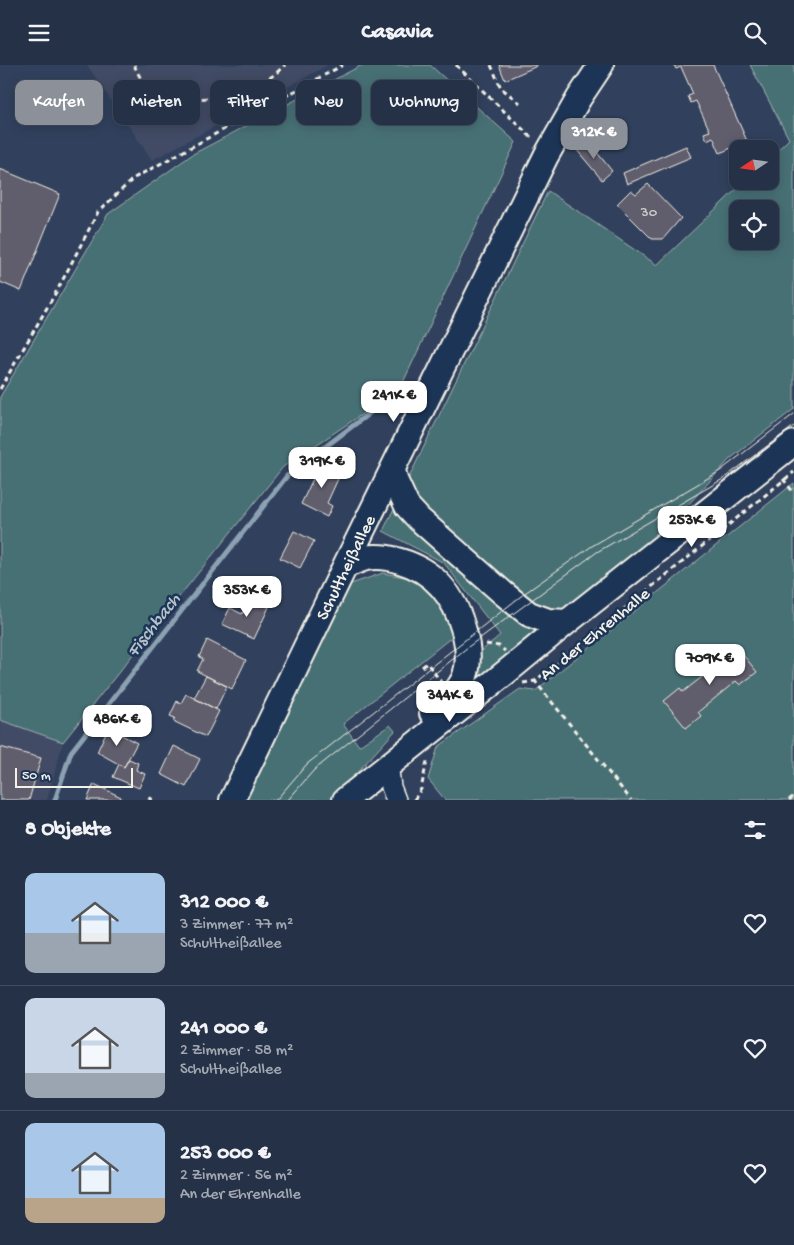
<!DOCTYPE html>
<html lang="de">
<head>
<meta charset="utf-8">
<style>
  :root { --surface:#253146; --page:#2d394d; --text:#f1f3f6; --muted:#a3a9b3; --line:#424c5f; --accent:#8c9099 }
  body { margin:0; font-family:"Gochi Hand",sans-serif; background:var(--page); color:var(--text); height:100vh; display:flex; flex-direction:column; font-size:19px; white-space:nowrap }
  * { box-sizing:border-box; margin:0 }
  p { font-size:16px; color:var(--muted) }
  .icon { flex:none; width:28px; height:28px; fill:none; stroke:currentColor; stroke-width:2; stroke-linecap:round; stroke-linejoin:round }
  .map { position:relative; height:735px; overflow:hidden }
  .sheet { display:flex; flex-direction:column; background:var(--surface); flex:1 }
  .sheet>* { flex:none }
  .hud { position:absolute; left:15px; top:15px; width:500px; height:45px; display:flex; gap:10px }
  .needle { width:32px; rotate:257deg }
  .buttons { position:absolute; left:729px; top:75px; display:grid; gap:10px }
  .buttons a { display:grid; place-items:center; width:50px; height:50px; border-radius:10px; background:var(--surface); box-shadow:0 2px 12px #0003,0 0 0 1px var(--line); font-size:25px }
  .scale { position:absolute; left:15px; bottom:12px; width:118px; box-sizing:border-box; padding-left:5px; border:2px solid #f4f1e8; border-top:0; font-size:14px; line-height:18px; white-space:nowrap; color:#f4f1e8; -webkit-text-stroke:4px #1d3557; paint-order:stroke }
  .price { position:absolute; translate:-50% -42px; padding:0 11px; border-radius:10px; background:#fff; color:#222; font-size:16px; line-height:32px; filter:drop-shadow(0 1px 2px #0008) }
  .price::after { content:''; position:absolute; left:50%; top:30px; width:15px; height:11px; margin-left:-8px; background:inherit; clip-path:polygon(0 0,100% 0,50% 100%) }
  .price.active { background:var(--accent); color:#fff }
  ul { padding:0; list-style:none }
  li { display:flex; align-items:center; gap:15px; height:125px; padding:0 25px }
  li+li { border-top:1px solid var(--line) }
  li span { display:grid; place-items:center; flex:none; width:140px; height:100px; border-radius:10px; color:#555 }
  li>.icon { margin-inline-start:auto }
  span .icon { width:60px; height:60px; fill:#fffc; stroke-width:1 }
  li b { font-size:21px }
  h2 { display:flex; justify-content:space-between; align-items:center; height:60px; padding:0 25px; font-size:21px }
  .tag { padding:0 18px; border-radius:10px; background:var(--surface); box-shadow:0 2px 12px #0003,0 0 0 1px var(--line); font-size:18px; line-height:45px }
  .tag.active { background:var(--accent); color:#fff }
  header { display:flex; justify-content:space-between; align-items:center; height:65px; padding:0 25px; background:var(--surface); font-size:22px; font-weight:700 }
  .map>svg:first-child { display:block }
  .built { fill:#434c65 }
  .green { fill:#476f74; stroke:#9eb0ae; fill-rule:evenodd }
  .lines { fill:none; stroke-linecap:round; stroke-linejoin:round }
  .stream { stroke:#8ca2b3; stroke-width:5 }
  .building { fill:#605d6c; stroke:#f4f1e8 }
  .minor-casing { stroke:#f4f1e8; stroke-width:22 }
  .major-casing { stroke:#f4f1e8; stroke-width:28 }
  .path { stroke:#f4f1e8; stroke-width:3; stroke-dasharray:5 4; stroke-linecap:butt }
  .minor { stroke:#1d3557; stroke-width:19 }
  .major { stroke:#1d3557; stroke-width:24 }
  .tram { stroke:#f4f1e8; stroke-width:1 }
  .labels { text-anchor:middle; stroke-width:5; stroke-linejoin:round; paint-order:stroke }
  .number-label { font-size:15px; fill:#cfccc9 }
  .street-label { font-size:18px; fill:#f4f1e8; stroke:#1d3557 }
  .water-label { font-size:19px; font-style:italic; fill:#b7c3c9; stroke:#1d3557 }
</style>
</head>
<body>
<header><svg class="icon" aria-label="menu" viewBox="0 0 24 24"><path d="M4 6h16M4 12h16M4 18h16"/></svg>Casavia<svg class="icon" aria-label="search" viewBox="0 0 24 24"><circle cx="10" cy="10" r="6"/><path d="M15 15l6 6"/></svg></header>
<div class="map">
<svg width="794" height="735" viewBox="0 0 794 735">
  <rect width="100%" height="100%" fill="#31415d"/>
  <filter id="ink" filterUnits="userSpaceOnUse"><feTurbulence type="fractalNoise" baseFrequency=".02" numOctaves="2"/><feDisplacementMap in="SourceGraphic" scale="10" xChannelSelector="R" yChannelSelector="G"/><feConvolveMatrix kernelMatrix="1 2 1 2 8 2 1 2 1" color-interpolation-filters="sRGB"/></filter>
  <g filter="url(#ink)">
    <path class="built" d="M87,0H328L152,95Z
      M0,655L63,677L47,735H0Z"/>
    <path class="green" d="M362,0H430L516,77L400,324L283,402L63,677L0,655V332L108,149L193,89Z
      M750,0H794V344L730,394L643,489L476,623L478,589L500,570L444,498L383,466L548,126L657,200L745,116H770V92L789,74ZM738,144H770V176H738Z
      M794,418V735H445L428,714L438,682L520,624L535,626Z
      M383,508L415,514L442,540L453,571L343,659L359,681L390,660L395,666L332,735H243L348,520Z"/>
    <g class="lines">
      <path class="stream" d="M55,735L71,687L287,411L384,337"/>
    </g>
    <path class="building" d="M499,0H537V1L505,15Z
      M674,0H713L747,76L720,88L713,72L707,75L704,68L710,66L696,36L691,38L688,31L693,29L681,2L676,4Z
      M587,75L612,106L602,115L576,84Z
      M686,81L691,92L627,119L623,108Z
      M0,104L60,129L21,226L0,217Z
      M648,119L681,153L663,174H652L617,139L631,125L636,129Z
      M322,395L342,405L327,438L332,441L327,452L301,439Z
      M294,466L314,476L300,503L280,493Z
      M250,532L269,542L254,574L222,559L230,543L242,549Z
      M207,575L246,595L232,624L197,606L203,594L199,592Z
      M735,580L757,607L740,620L736,616L698,647L701,651L686,663L664,636L680,623L683,627L721,597L718,593Z
      M206,611L227,621L216,644L194,633Z
      M186,629L219,646L206,672L173,656L175,653L170,651L177,636L181,638Z
      M108,663L137,678L124,702L97,687Z
      M174,681L200,694L186,722L161,709Z
      M0,682L41,693L29,735H0Z
      M129,694L138,698L136,705L145,709L139,723L113,712L119,699L124,702Z
      M94,719L121,732L119,735H87Z"/>
    <g class="lines">
      <defs>
        <path id="minor" d="M388,699L391,722L396,735"/>
        <path id="major" d="M393,404L395,415L407,441L419,454L503,528L529,549L548,556L567,557
          M345,501C352,498 359,495 366,493C377,491 390,493 400,496C435,506 455,532 464,566C468,581 470,596 465,611C459,627 444,638 432,648
          M232,735L345,501L546,91L579,33L601,0
          M345,735L505,608L567,557L794,378"/>
      </defs>
      <use href="#minor" class="minor-casing"/>
      <use href="#major" class="major-casing"/>
      <path class="path" d="M134,0C137,6 141,16 146,19C171,36 208,36 236,29C253,26 273,12 285,0
        M456,0L533,74
        M491,0L501,23L520,38
        M0,324L59,222L98,147L134,113L343,0
        M783,414L794,428
        M486,579L499,581L505,586
        M422,602L427,598L441,617
        M534,615L631,735
        M523,618L535,616L794,407
        M149,735L150,733L154,735
        M414,735L421,724L427,696
        M789,735L794,731"/>
      <use href="#minor" class="minor"/>
      <use href="#major" class="major"/>
      <path class="tram" d="M276,735L307,699L525,528L592,481L720,406L794,349
        M288,735L314,705L468,582L597,487L723,414L794,361"/>
    </g>
  </g>
  <g class="labels">
    <g class="number-label">
      <text x="649" y="151">30</text>
    </g>
    <g class="street-label">
      <text transform="translate(345 502) rotate(-64)" y="6">Schultheißallee</text>
      <text transform="translate(594 568) rotate(-39)" y="6">An der Ehrenhalle</text>
    </g>
    <g class="water-label">
      <text transform="translate(152 559) rotate(-52)" y="7">Fischbach</text>
    </g>
  </g>
</svg>
<div class="buttons">
<a><svg class="needle" viewBox="-14 -14 28 28"><path d="M0-13l5 13h-10z" fill="#e53935"/><path d="M0 13l5-13h-10z" fill="#a3a9b3"/></svg></a>
<a><svg class="icon" aria-label="locate" viewBox="0 0 24 24"><circle cx="12" cy="12" r="6"/><path d="M12 2v4M12 18v4M2 12h4M18 12h4"/></svg></a>
</div>
<div class="scale">50 m</div>
<b class="price active" style="left:594px;top:95px">312K €</b>
<b class="price" style="left:394px;top:358px">241K €</b>
<b class="price" style="left:322px;top:424px">319K €</b>
<b class="price" style="left:692px;top:483px">253K €</b>
<b class="price" style="left:247px;top:553px">353K €</b>
<b class="price" style="left:710px;top:621px">709K €</b>
<b class="price" style="left:450px;top:658px">344K €</b>
<b class="price" style="left:117px;top:682px">486K €</b>
<div class="hud">
<a class="tag active">Kaufen</a>
<a class="tag">Mieten</a>
<a class="tag">Filter</a>
<a class="tag">Neu</a>
<a class="tag">Wohnung</a>
</div>
</div>
<section class="sheet">
<h2>8 Objekte<svg class="icon" aria-label="filters" viewBox="0 0 24 24"><path d="M4 7h16M4 17h16"/><circle cx="9" cy="7" r="2"/><circle cx="15" cy="17" r="2"/></svg></h2>
<ul>
<li><span style="background:linear-gradient(#a9c7e8 60%,#9aa5b1 0)"><svg class="icon" aria-label="home" viewBox="0 0 24 24"><path d="M3 11l9-7 9 7M6 9v11h12V9"/></svg></span><div><b>312 000 €</b><p>3 Zimmer · 77 m²</p><p>Schultheißallee</p></div><svg class="icon" aria-label="heart" viewBox="0 0 24 24"><path d="M12 20l-8-8c-3-5 5-10 8-4 3-6 11-1 8 4z"/></svg></li>
<li><span style="background:linear-gradient(#c9d6e8 75%,#9aa5b1 0)"><svg class="icon" aria-label="home" viewBox="0 0 24 24"><path d="M3 11l9-7 9 7M6 9v11h12V9"/></svg></span><div><b>241 000 €</b><p>2 Zimmer · 58 m²</p><p>Schultheißallee</p></div><svg class="icon" aria-label="heart" viewBox="0 0 24 24"><path d="M12 20l-8-8c-3-5 5-10 8-4 3-6 11-1 8 4z"/></svg></li>
<li><span style="background:linear-gradient(#a9c7e8 75%,#b9a48a 0)"><svg class="icon" aria-label="home" viewBox="0 0 24 24"><path d="M3 11l9-7 9 7M6 9v11h12V9"/></svg></span><div><b>253 000 €</b><p>2 Zimmer · 56 m²</p><p>An der Ehrenhalle</p></div><svg class="icon" aria-label="heart" viewBox="0 0 24 24"><path d="M12 20l-8-8c-3-5 5-10 8-4 3-6 11-1 8 4z"/></svg></li>
</ul>
</section>
</body>
</html>
